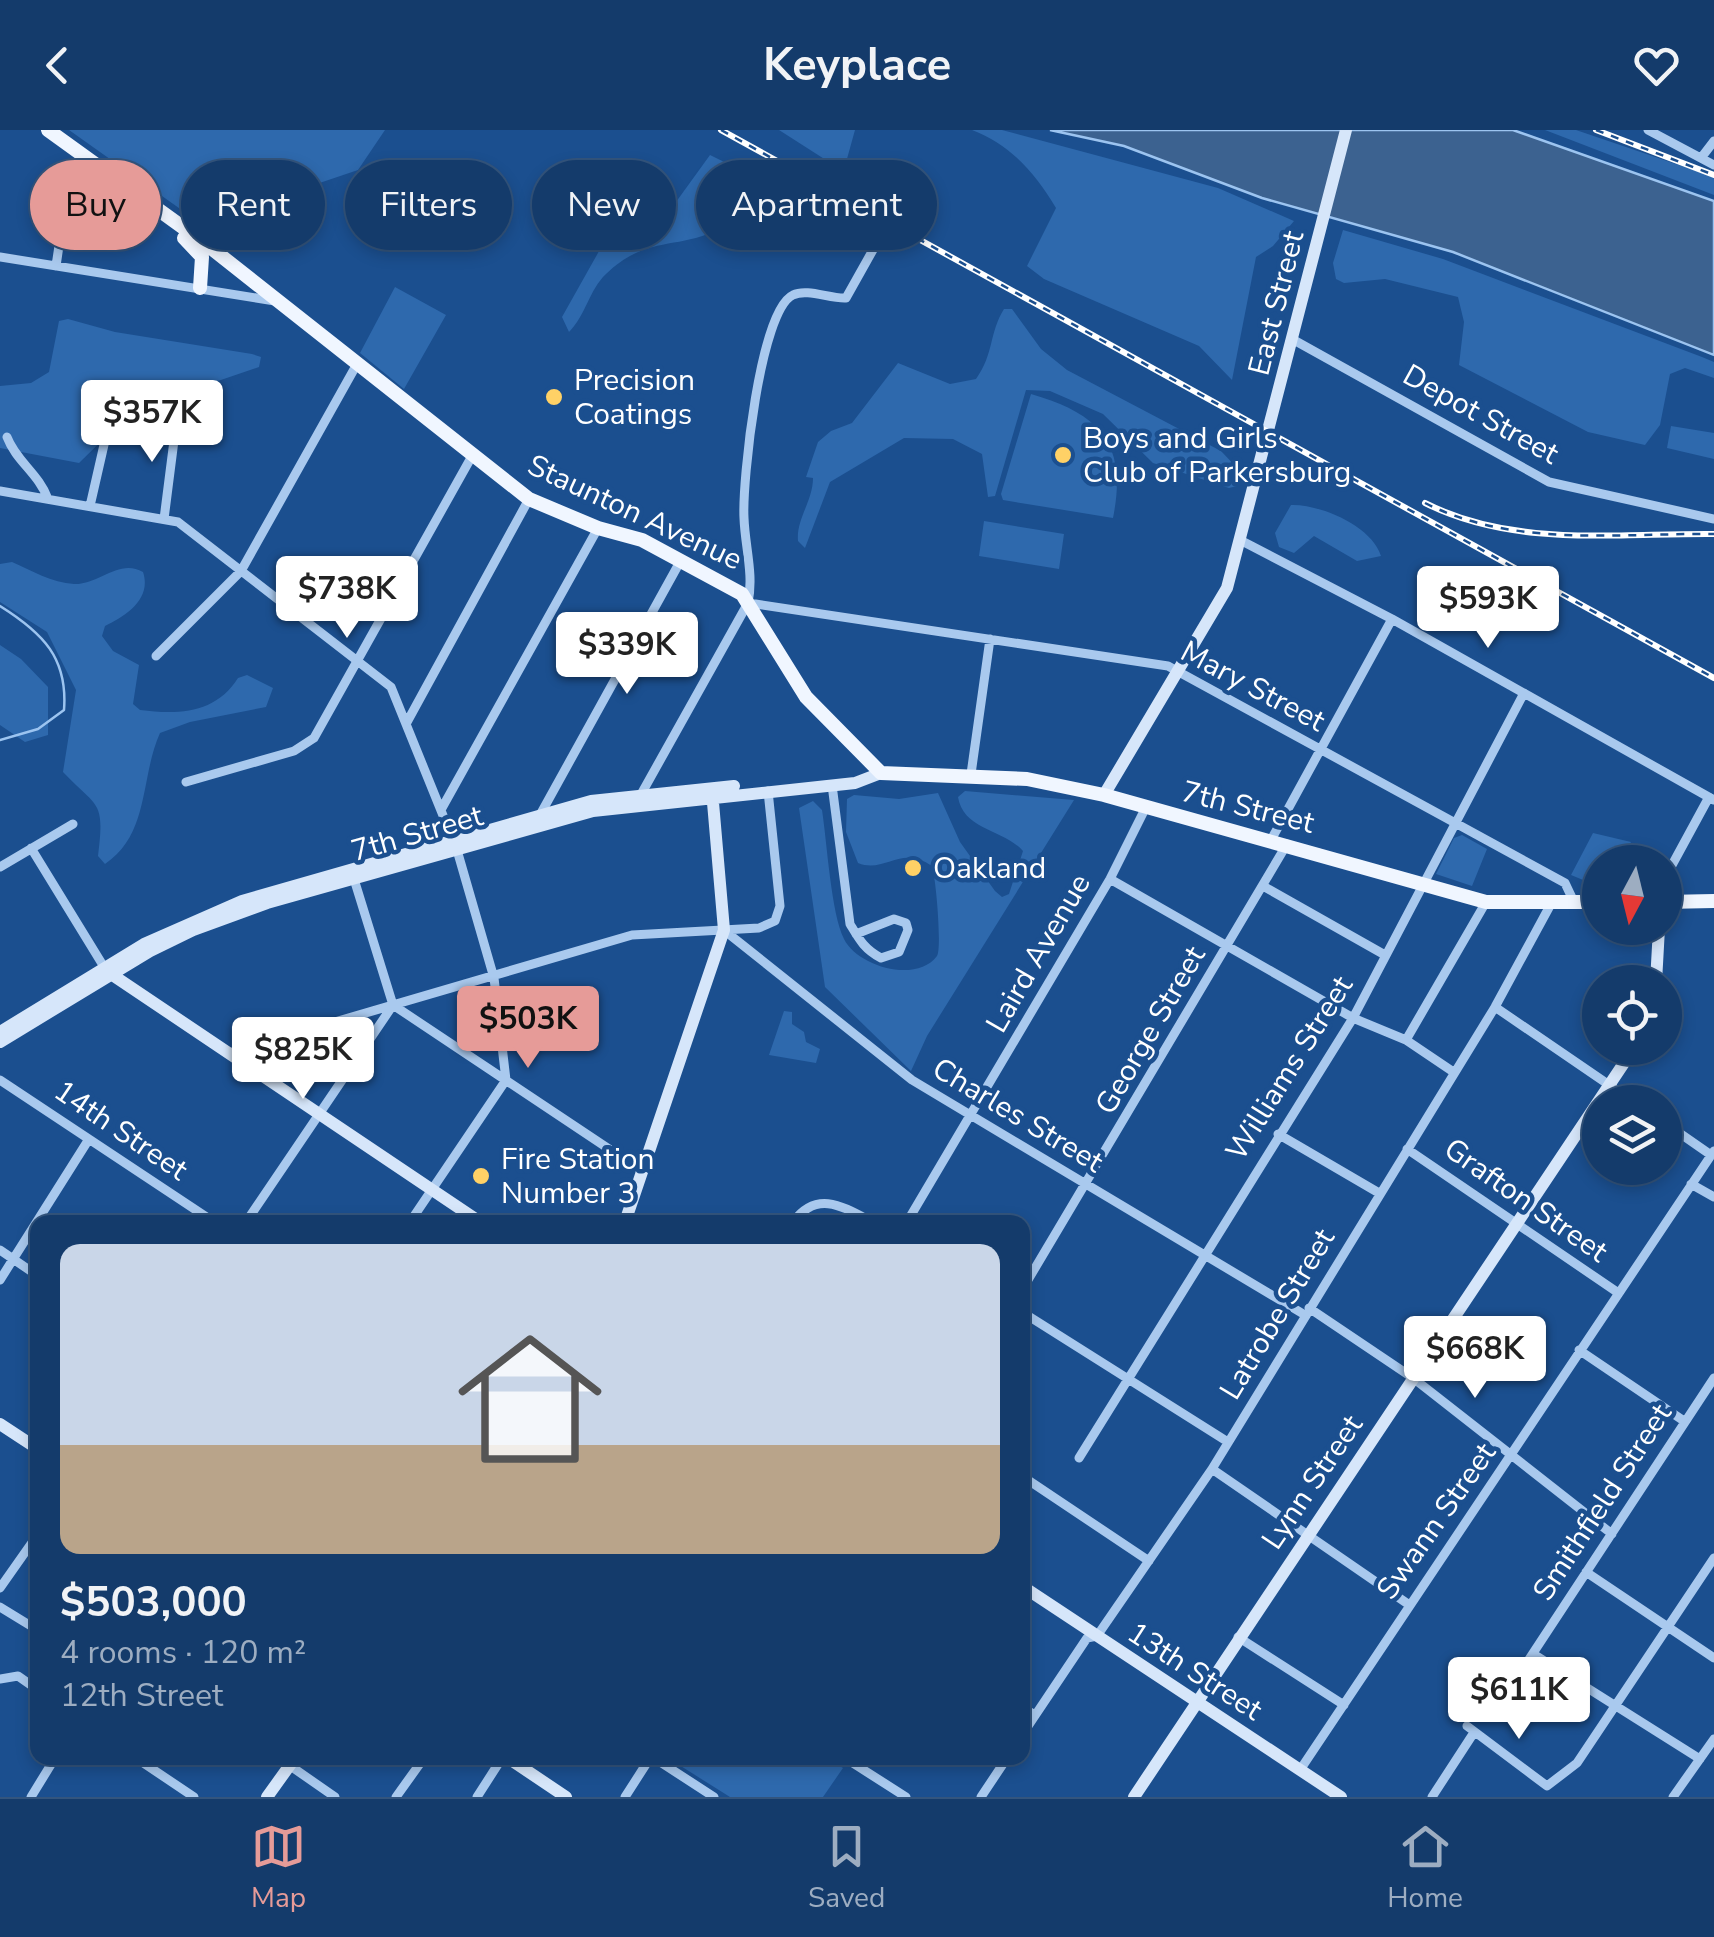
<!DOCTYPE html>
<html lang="en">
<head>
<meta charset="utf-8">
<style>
  :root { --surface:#143b6b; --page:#214673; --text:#f1f3f6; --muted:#9dadc1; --line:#33557e; --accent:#e69b98 }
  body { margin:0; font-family:"Nunito Sans",sans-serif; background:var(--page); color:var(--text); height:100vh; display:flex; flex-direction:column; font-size:38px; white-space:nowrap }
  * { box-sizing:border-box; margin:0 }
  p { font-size:32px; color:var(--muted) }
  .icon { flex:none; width:55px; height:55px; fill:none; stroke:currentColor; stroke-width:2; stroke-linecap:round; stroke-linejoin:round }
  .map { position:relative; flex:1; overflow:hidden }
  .panel { position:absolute; left:30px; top:1085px; width:1000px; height:550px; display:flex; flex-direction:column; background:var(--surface); border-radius:20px; box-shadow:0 5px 15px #0003,0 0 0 2px var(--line) }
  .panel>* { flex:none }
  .banner { position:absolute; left:30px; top:30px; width:1000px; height:90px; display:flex; gap:20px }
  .needle { width:65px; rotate:187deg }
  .controls { position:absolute; left:1582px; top:715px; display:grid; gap:20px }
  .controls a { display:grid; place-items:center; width:100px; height:100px; border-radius:50%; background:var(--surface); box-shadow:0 5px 15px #0003,0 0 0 2px var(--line); font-size:50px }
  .price { position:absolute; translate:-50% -85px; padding:0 22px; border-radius:10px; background:#fff; color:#222; font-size:32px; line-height:65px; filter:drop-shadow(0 2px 5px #0008) }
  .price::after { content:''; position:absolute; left:50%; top:60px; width:30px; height:22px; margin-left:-15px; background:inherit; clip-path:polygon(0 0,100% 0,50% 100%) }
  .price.on { background:var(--accent); color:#111 }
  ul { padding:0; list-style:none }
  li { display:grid; align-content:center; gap:20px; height:530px; padding:0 30px }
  li span { display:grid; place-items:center; height:310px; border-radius:20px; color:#555 }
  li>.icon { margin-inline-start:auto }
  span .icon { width:180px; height:180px; fill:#fffc; stroke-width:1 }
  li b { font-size:42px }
  .pill { padding:0 35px; border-radius:45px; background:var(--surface); box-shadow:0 5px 15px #0003,0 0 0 2px var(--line); font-size:35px; line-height:90px }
  .pill.on { background:var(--accent); color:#111 }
  header { display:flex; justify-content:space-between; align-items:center; height:130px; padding:0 30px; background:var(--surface); font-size:45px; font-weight:700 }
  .tab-bar { display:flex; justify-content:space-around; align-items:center; height:140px; border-top:2px solid var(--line); background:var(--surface); font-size:28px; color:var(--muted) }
  .tab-bar a { display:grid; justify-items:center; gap:5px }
  .tab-bar .on { color:var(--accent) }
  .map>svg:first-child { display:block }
  .green { fill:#2e69ad }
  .water { fill:#3c6290; stroke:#9cc4f0; stroke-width:2.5 }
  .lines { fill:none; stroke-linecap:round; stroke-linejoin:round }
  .stream { stroke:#9cc4f0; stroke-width:2.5 }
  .street { stroke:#a9c9ee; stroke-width:9 }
  .secondary { stroke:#d6e6fa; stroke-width:12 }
  .primary { stroke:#f0f6ff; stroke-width:14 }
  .rail-casing { stroke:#fff; stroke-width:6 }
  .rail { stroke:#1b4f8f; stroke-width:2.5; stroke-dasharray:8; stroke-linecap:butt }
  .poi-dot { fill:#ffd166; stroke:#1b4f8f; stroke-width:4 }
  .labels { text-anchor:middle; stroke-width:9; stroke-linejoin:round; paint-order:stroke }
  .street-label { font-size:30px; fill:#fff; stroke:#1b4f8f }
  .poi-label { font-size:30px; fill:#fff; stroke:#1b4f8f; text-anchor:start }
</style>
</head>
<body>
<header><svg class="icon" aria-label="back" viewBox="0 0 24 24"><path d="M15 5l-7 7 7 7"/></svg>Keyplace<svg class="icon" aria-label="heart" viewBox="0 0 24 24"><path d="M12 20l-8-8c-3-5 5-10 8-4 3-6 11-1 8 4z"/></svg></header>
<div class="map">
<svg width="1714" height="1667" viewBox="0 0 1714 1667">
  <rect width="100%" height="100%" fill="#1b4f8f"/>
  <path class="green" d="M69,0H385L358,40L284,65L281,81L237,74L239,61L214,55L207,87L200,93Z
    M779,0H855L845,36L829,32Z
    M972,0H1002L1218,58L1294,91L1273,116L1256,127L1232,250L1199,216L1044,149L1027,136L1056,78C1035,43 1011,15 972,0Z
    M1545,0H1576L1714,47V65Z
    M710,25L826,82L839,94L837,100L756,72C741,80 733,92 719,99C679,120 646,105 606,144C589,160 586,185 569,202L562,187L612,98L676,72Z
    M1343,100L1443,129L1702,227L1714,232V248L1685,238L1670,244L1660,295L1645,315L1588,302L1459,235L1464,192L1458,167L1385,149L1344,153L1336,149L1333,133Z
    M395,157L446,185L404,259L360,223Z
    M1004,179H1012L1041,219L1067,240L1221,321L1240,341L1237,356L1229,358L1153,333L1103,284L1050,261L1026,260L995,366L988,367L982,324L953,309L904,308L830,352L805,418L798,411C796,389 813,371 813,348L806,347L818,312L831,301L852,293L898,233L950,254L976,249C994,224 989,203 1004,179Z
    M68,189L115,202L252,224L261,227L259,237L133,280L79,333L0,318V256L31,253L49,242L59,191Z
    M1031,264C1100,284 1128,313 1113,388L1003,370L1001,364Z
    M1671,296L1714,303V329L1667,318Z
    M1291,375C1320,374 1372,396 1381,426L1357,431L1314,406L1294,423L1279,417L1275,403Z
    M984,391L1064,404L1059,439L979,426Z
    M12,432C31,440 52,453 74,454C99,455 119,428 143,442C152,469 126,486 105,496L102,506L113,521L139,535L133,574L140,580C180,585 216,583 238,548L247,545L273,558L266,577L190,592L160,603C140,647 150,704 105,734L98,726C105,669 98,679 63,642L76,560L47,502L0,472V434Z
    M0,515L21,529L48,557V605L25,612L0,595Z
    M965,661L1074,670L927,906L911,941L825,857L799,678L813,671L822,680C827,712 831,783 844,809C857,836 916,854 937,826C942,818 936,748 932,736C900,714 885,744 858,733L846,702L847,669L854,665L899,669L938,663L960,712L995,761L1002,767L1009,764L1023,721C1005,700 963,700 958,667Z
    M1593,703L1631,712L1620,732H1600V757L1571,745Z
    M1462,705L1487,719L1472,756L1436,744L1454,708Z
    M784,881L792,882V894L804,902L806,912L820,919L816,933L769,925Z
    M668,1628H827L843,1638L823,1667H730Z"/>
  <path class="water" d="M1050,0H1513L1714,71V225L1453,122L1262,68L1124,16Z"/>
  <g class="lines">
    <path class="stream" d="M0,476C43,503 68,528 64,580L38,599L0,610"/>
    <path class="street" d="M1648,0L1714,35
      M1701,28L1714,11
      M0,127L275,171
      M56,136L68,55
      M1292,209L1549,352L1714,389
      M7,307C16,331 39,344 48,369
      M0,361L178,392L391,557L457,720L494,848L506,950L410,1092
      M90,376L106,306
      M164,389L177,287
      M1240,410L1392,489L1714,670
      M749,473L1168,536L1565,753L1574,772
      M156,526L241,441L357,234
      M406,594L529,369
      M971,644L990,509
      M186,652L294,621L314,608L472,326
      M832,655L850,794C859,809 864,819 881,828L899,822L908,800L906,793L894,789L856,804
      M639,668L748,473C754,444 745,417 744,388C742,352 760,180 793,165C807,158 830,169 846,168L883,102
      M442,678L598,398
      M540,685L681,430
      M1271,710L1392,489
      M31,718L104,837
      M0,737L73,694
      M1665,748L1709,667
      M354,749L393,875
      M1110,749L1353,888L1406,910L1452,941
      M1263,756L1385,825
      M725,801L912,950L1305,1185
      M393,875L642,1041
      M1495,877L1634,972
      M1406,910L1486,772
      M229,923L632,805L759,798L775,791L780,776L768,661
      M0,950L214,1092
      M1665,993L1711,1025
      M1278,1004L1379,1063
      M1407,1019L1617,1162
      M1691,1054L1714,1067
      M246,1092L393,875
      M793,1092C817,1060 842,1076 872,1092
      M907,1092L1110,749L1145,679
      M0,1120L38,1146
      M0,1150L89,1009
      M1022,1160L1287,714
      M1309,1178L1413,1248L1612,1404
      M1022,1182L1228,1312
      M1579,1220L1684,1291
      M1079,1328L1353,888L1524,563
      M1212,1339L1408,1474
      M1022,1346L1149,1431
      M1586,1442L1714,1528
      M0,1458L38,1404
      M0,1477L31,1496L38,1494
      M1238,1507L1344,1575
      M1535,1525L1700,1629
      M0,1549L18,1546L38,1560
      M1516,1549L1714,1248
      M1022,1577L1035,1585
      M1467,1596L1547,1656L1577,1633L1714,1428
      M1022,1605L1087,1508L1097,1506L1212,1339L1495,877L1552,772
      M136,1628L194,1667
      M279,1628L335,1667
      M654,1628L714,1667
      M845,1628L906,1667
      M1300,1640L1714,1021
      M31,1667L55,1628
      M396,1667L424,1628
      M477,1667L502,1628
      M625,1667L650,1628
      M981,1667L1007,1628
      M1432,1667L1473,1604
      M1673,1667L1714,1609"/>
    <path class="secondary" d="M1104,665L1227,458L1346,0
      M105,840L480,1092
      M1656,852L1659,798
      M0,902L144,814L242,771L591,671L734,656
      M0,912L150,821L193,800L267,773L593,681L855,653L881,643
      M625,1092L724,800L712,661
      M0,1294L38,1319
      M1022,1456L1341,1667
      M508,1628L566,1667
      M267,1667L295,1628
      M1134,1667L1634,918"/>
    <path class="primary" d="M48,0L206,114L529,369L598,398L642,410L742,464L806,567L881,643L1027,649L1104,665L1486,772H1600
      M184,108L202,127L200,158
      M1665,772L1714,771"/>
    <defs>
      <path id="rail" d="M721,0L1714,548
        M1596,0L1714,45
        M1425,373C1514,418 1617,403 1714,404"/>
    </defs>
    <use href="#rail" class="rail-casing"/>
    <use href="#rail" class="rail"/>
  </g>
  <g class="poi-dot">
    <circle cx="554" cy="267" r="10"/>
    <circle cx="1063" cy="325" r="10"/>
    <circle cx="913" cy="738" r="10"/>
    <circle cx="481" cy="1046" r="10"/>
  </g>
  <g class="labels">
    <g class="street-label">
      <text transform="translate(1276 173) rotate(-76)" y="10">East Street</text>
      <text transform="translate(1481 284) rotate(29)" y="10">Depot Street</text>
      <text transform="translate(635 382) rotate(25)" y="10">Staunton Avenue</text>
      <text transform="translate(1253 556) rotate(28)" y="10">Mary Street</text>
      <text transform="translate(1248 677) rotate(14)" y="10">7th Street</text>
      <text transform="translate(417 703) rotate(-16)" y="10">7th Street</text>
      <text transform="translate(1038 823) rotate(-60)" y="10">Laird Avenue</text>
      <text transform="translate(1150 900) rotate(-60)" y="10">George Street</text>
      <text transform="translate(1289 938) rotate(-58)" y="10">Williams Street</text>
      <text transform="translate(1018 985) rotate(31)" y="10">Charles Street</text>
      <text transform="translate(121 1000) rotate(34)" y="10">14th Street</text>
      <text transform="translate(1526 1070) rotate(35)" y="10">Grafton Street</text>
      <text transform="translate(1277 1184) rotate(-59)" y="10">Latrobe Street</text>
      <text transform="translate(1312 1352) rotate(-56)" y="10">Lynn Street</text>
      <text transform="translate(1602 1372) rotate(-57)" y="10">Smithfield Street</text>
      <text transform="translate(1436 1391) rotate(-55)" y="10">Swann Street</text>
      <text transform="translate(1195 1541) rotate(33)" y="10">13th Street</text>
    </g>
    <g class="poi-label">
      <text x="574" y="260">Precision<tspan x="574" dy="34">Coatings</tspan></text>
      <text x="1083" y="318">Boys and Girls<tspan x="1083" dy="34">Club of Parkersburg</tspan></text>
      <text x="933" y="748">Oakland</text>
      <text x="501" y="1039">Fire Station<tspan x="501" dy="34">Number 3</tspan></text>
    </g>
  </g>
</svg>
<div class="controls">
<a><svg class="needle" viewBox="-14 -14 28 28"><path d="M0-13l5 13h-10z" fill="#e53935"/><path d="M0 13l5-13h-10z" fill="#9dadc1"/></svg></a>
<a><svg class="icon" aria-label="locate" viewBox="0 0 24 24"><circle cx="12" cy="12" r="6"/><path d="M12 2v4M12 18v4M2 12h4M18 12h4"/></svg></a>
<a><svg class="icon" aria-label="layers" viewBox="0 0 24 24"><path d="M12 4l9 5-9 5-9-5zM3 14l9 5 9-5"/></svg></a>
</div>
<b class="price" style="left:152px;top:335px">$357K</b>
<b class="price" style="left:347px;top:511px">$738K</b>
<b class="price" style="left:1488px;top:521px">$593K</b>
<b class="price" style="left:627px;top:567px">$339K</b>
<b class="price on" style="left:528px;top:941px">$503K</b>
<b class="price" style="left:303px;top:972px">$825K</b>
<b class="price" style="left:1475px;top:1271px">$668K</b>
<b class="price" style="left:1519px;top:1612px">$611K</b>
<div class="banner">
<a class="pill on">Buy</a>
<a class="pill">Rent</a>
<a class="pill">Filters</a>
<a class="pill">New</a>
<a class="pill">Apartment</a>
</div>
<section class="panel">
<ul>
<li><span style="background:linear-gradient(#c9d6e8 65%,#b9a48a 0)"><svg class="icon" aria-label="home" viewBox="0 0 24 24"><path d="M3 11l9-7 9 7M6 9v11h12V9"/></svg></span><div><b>$503,000</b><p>4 rooms · 120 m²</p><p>12th Street</p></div></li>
</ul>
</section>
</div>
<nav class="tab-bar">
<a class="on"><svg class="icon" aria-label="map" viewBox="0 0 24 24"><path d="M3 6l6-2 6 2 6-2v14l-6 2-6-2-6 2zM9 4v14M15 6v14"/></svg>Map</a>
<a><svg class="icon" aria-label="saved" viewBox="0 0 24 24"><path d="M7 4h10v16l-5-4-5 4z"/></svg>Saved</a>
<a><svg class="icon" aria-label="home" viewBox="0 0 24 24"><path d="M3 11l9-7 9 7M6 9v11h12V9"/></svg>Home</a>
</nav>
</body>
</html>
